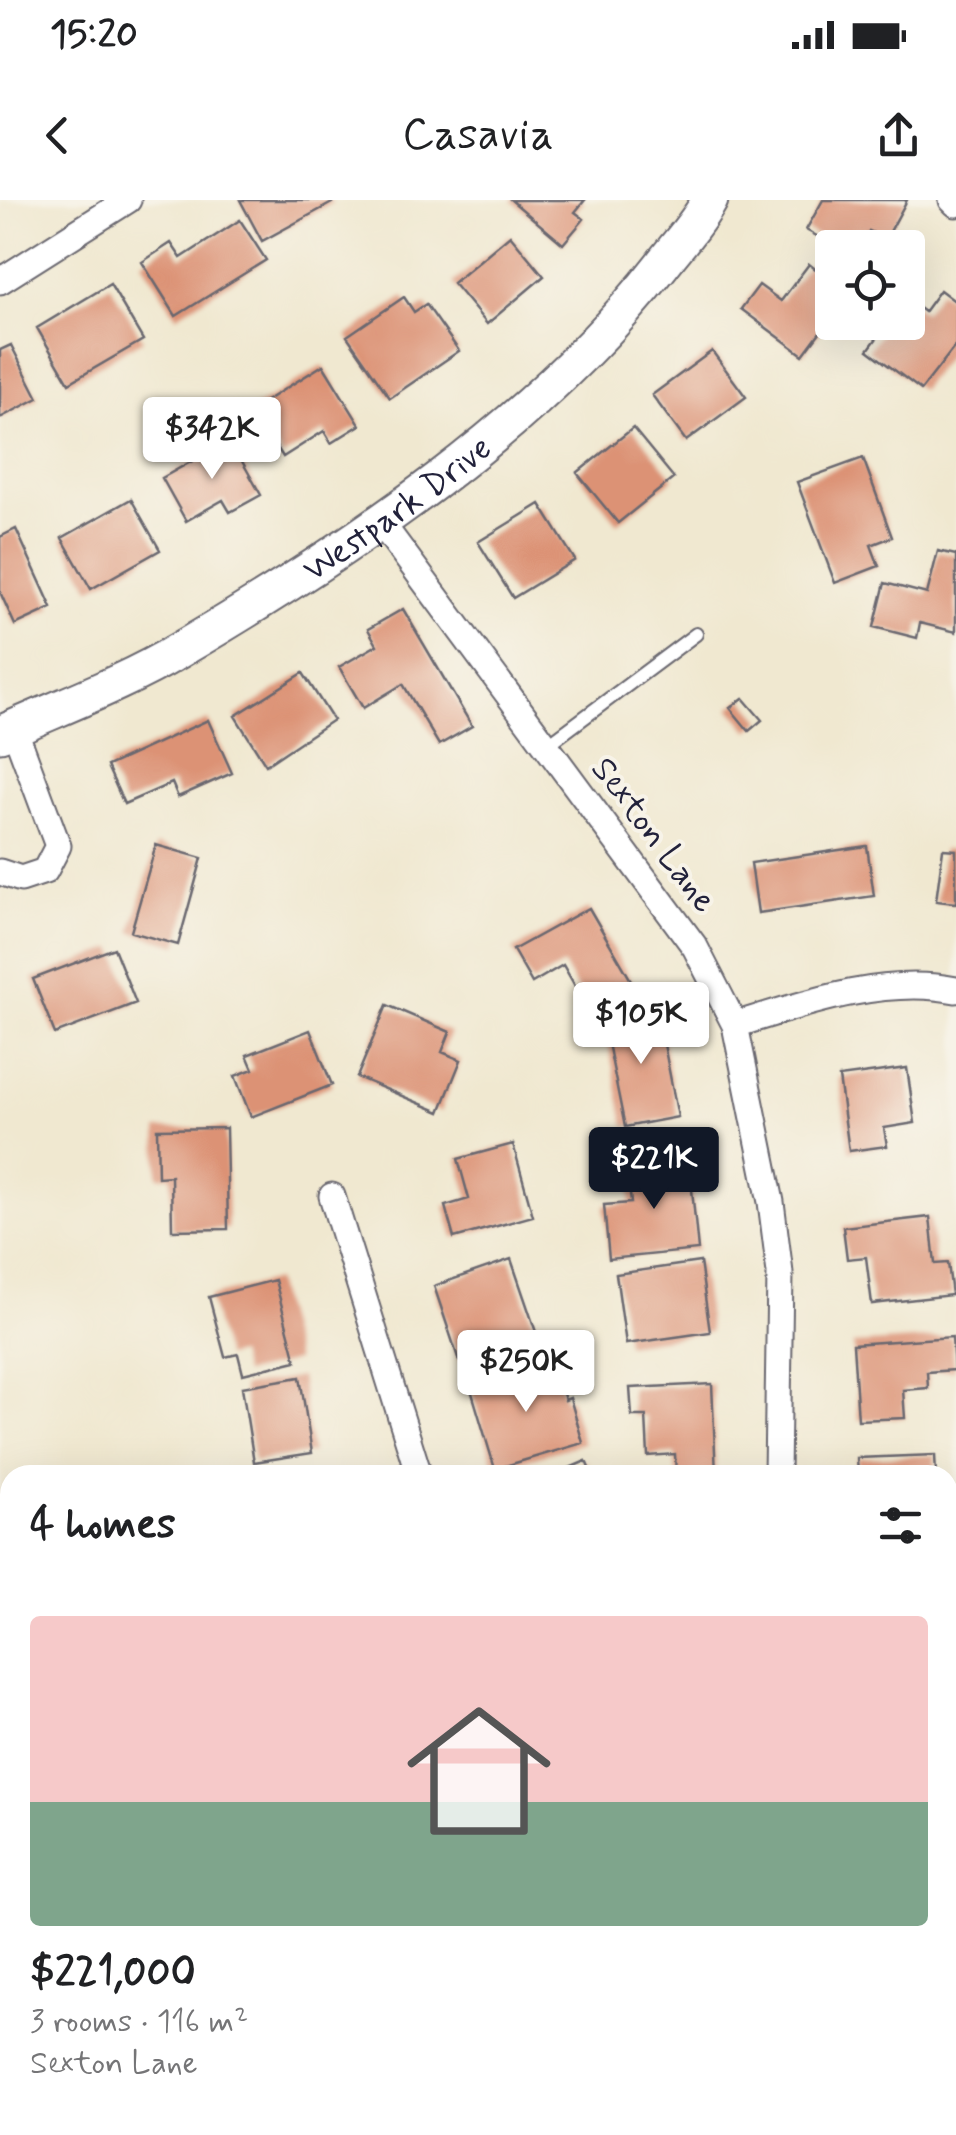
<!DOCTYPE html>
<html lang="en">
<head>
<meta charset="utf-8">
<style>
  :root { --surface:#fff; --page:#f2f2f2; --text:#202124; --muted:#757577; --line:#e0e0e0; --accent:#111827 }
  body { margin:0; font-family:Mynerve,sans-serif; background:var(--page); color:var(--text); height:100vh; display:flex; flex-direction:column; font-size:38px; white-space:nowrap }
  * { box-sizing:border-box; margin:0 }
  p { font-size:32px; color:var(--muted) }
  .icon { flex:none; width:55px; height:55px; fill:none; stroke:currentColor; stroke-width:2; stroke-linecap:round; stroke-linejoin:round }
  .map { position:relative; flex:1; overflow:hidden }
  .sheet { position:absolute; left:0px; top:1265px; width:958px; height:670px; display:flex; flex-direction:column; background:var(--surface); border-radius:30px 30px 0 0; box-shadow:0 10px 40px #0002 }
  .sheet>* { flex:none }
  .fabs { position:absolute; left:815px; top:30px; display:grid; gap:20px }
  .fabs a { display:grid; place-items:center; width:110px; height:110px; border-radius:10px; background:var(--surface); box-shadow:0 10px 40px #0002; font-size:50px }
  .price { position:absolute; translate:-50% -85px; padding:0 22px; border-radius:10px; background:#fff; color:#222; font-size:32px; line-height:65px; filter:drop-shadow(0 2px 5px #0008) }
  .price::after { content:''; position:absolute; left:50%; top:60px; width:30px; height:22px; margin-left:-15px; background:inherit; clip-path:polygon(0 0,100% 0,50% 100%) }
  .price.selected { background:var(--accent); color:#fff }
  ul { padding:0; list-style:none }
  li { display:grid; align-content:center; gap:20px; height:530px; padding:0 30px }
  li+li { border-top:2px solid var(--line) }
  li span { display:grid; place-items:center; height:310px; border-radius:10px; color:#555 }
  li>.icon { margin-inline-start:auto }
  span .icon { width:180px; height:180px; fill:#fffc; stroke-width:1 }
  li b { font-size:42px }
  h2 { display:flex; justify-content:space-between; align-items:center; height:120px; padding:0 30px; font-size:42px }
  .status { display:flex; justify-content:space-between; align-items:center; height:70px; padding:0 50px; background:var(--surface); direction:ltr }
  .status svg { height:28px; fill:currentColor }
  header { display:flex; justify-content:space-between; align-items:center; height:130px; padding:0 30px; background:var(--surface); font-size:45px; font-weight:600 }
  .map>svg:first-child { display:block }
  .building { fill:#dc9275 }
  .lines { fill:none; stroke-linecap:round; stroke-linejoin:round }
  .lane-casing { stroke:#6a676f; stroke-width:16 }
  .street-casing { stroke:#6a676f; stroke-width:29 }
  .secondary-casing { stroke:#6a676f; stroke-width:39 }
  .lane { stroke:#fff; stroke-width:12 }
  .street { stroke:#fff; stroke-width:25 }
  .secondary { stroke:#fff; stroke-width:35 }
  .labels { text-anchor:middle; stroke-width:8; stroke-linejoin:round; paint-order:stroke }
  .street-label { font-size:35px; fill:#22223b; stroke:#f7f3e8 }
</style>
</head>
<body>
<div class="status"><b>15:20</b><svg viewBox="0 0 49 12"><path d="M0 12V9h3v3zM5 12V6h3v6zM10 12V3h3v9zM15 12V0h3v12zM26 1h20v11H26zM47 4h2v5h-2z"/></svg></div>
<header><svg class="icon" aria-label="back" viewBox="0 0 24 24"><path d="M15 5l-7 7 7 7"/></svg>Casavia<svg class="icon" aria-label="share" viewBox="0 0 24 24"><path d="M12 15V3M7 8l5-5 5 5M5 13v7h14v-7"/></svg></header>
<div class="map">
<svg width="956" height="1935" viewBox="0 0 956 1935">
  <rect width="100%" height="100%" fill="#f7f3e8"/>
  <filter id="ink" filterUnits="userSpaceOnUse"><feTurbulence type="fractalNoise" baseFrequency=".01" numOctaves="2"/><feDisplacementMap in="SourceGraphic" scale="20" xChannelSelector="R" yChannelSelector="G"/><feConvolveMatrix kernelMatrix="1 2 1 2 8 2 1 2 1" color-interpolation-filters="sRGB"/></filter>
  <filter id="wash" filterUnits="userSpaceOnUse"><feTurbulence type="fractalNoise" baseFrequency=".0048" numOctaves="4" result="noise"/><feDisplacementMap in="SourceGraphic" scale="40" xChannelSelector="R" yChannelSelector="G"/><feGaussianBlur stdDeviation="2.25" result="paint"/><feColorMatrix in="noise" values="0 0 0 0 0 0 0 0 0 0 0 0 0 0 0 0 0 1.4 0 .05"/><feComposite in="paint" operator="in"/></filter>
  <g filter="url(#wash)">
    <rect width="100%" height="100%" fill="#f0e8d0"/>
    <g id="blocks">
      <path class="building" d="M240,0H331L332,3L262,41Z
        M511,0H585L575,12L584,19L563,44Z
        M823,0H907L886,39L869,31L860,48H839L806,30Z
        M240,20L266,60L176,116L142,62L171,43L181,58Z
        M510,35L544,76L487,124L453,83Z
        M809,64L832,82V116L803,155L741,109L759,85L781,101Z
        M110,84L143,140L69,183L37,128Z
        M940,90L956,102V145L921,190L868,150L889,122H908V100L924,112Z
        M404,97L414,112L426,104L459,151L390,198L347,136Z
        M11,145L38,198L0,218V150Z
        M712,151L746,197L686,241L652,195Z
        M323,165L360,225L331,243L324,231L283,257L253,209Z
        M633,228L674,278L618,323L577,273Z
        M230,240L261,295L230,312L223,300L186,321L162,278Z
        M863,258L892,337L871,345L879,366L835,383L797,282Z
        M131,299L160,350L91,389L62,338Z
        M540,304L575,360L513,398L478,342Z
        M16,329L52,408L15,425L0,392V337Z
        M938,351L956,355V432L920,423L917,438L874,427L885,383L927,394Z
        M403,409L472,526L439,545L403,484L363,508L339,467L377,445L368,429Z
        M303,473L333,520L266,565L235,516Z
        M743,498L762,520L749,531L730,508Z
        M208,520L232,573L178,597L172,583L124,604L107,566Z
        M156,645L202,658L178,745L131,732Z
        M867,646L874,696L758,713L751,663Z
        M943,649L956,650V703L936,701Z
        M589,708L632,782L587,807L563,765L532,783L513,750Z
        M114,748L136,803L55,834L33,779Z
        M387,805L450,832L442,852L461,860L440,912L357,877Z
        M657,808L678,917L625,927L603,818Z
        M310,830L332,885L251,917L235,876L253,869L247,855Z
        M907,868L915,923L884,928L887,946L849,951L839,877Z
        M226,928L228,1029L172,1030L171,976L158,977L157,929Z
        M513,944L533,1016L454,1038L445,1006L469,999L458,959Z
        M689,959L698,1050L609,1059L604,1005L631,1003L627,965Z
        M930,1017L935,1064L948,1063L952,1095L872,1104L866,1057L847,1059L843,1027Z
        M511,1059L537,1135L459,1161L434,1086Z
        M700,1062L710,1132L626,1144L616,1074Z
        M275,1080L296,1161L243,1174L238,1154L225,1157L209,1097Z
        M952,1137L954,1170L927,1172L928,1188L903,1190L905,1218L858,1220L853,1144Z
        M553,1161L565,1200L570,1198L583,1243L495,1269L470,1186Z
        M300,1177L312,1253L254,1262L242,1187Z
        M712,1184L716,1275H676L675,1254L648,1256L646,1216H632L630,1188Z
        M935,1255L936,1275H858L857,1258Z
        M586,1261L592,1275H553Z
        M10,1762V1840L4,1841L6,1849L0,1850V1763Z
        M171,1925H256L258,1935H173Z"/>
    </g>
  </g>
  <g filter="url(#ink)">
    <use href="#blocks" fill-opacity="0" stroke="#6a676f" stroke-width="2.5"/>
    <g class="lines">
      <defs>
        <path id="lane" d="M546,546L696,434"/>
        <path id="street" d="M952,0L956,4
          M0,81L128,0
          M379,320L695,747L735,825L771,1002L780,1073L777,1275
          M0,672L21,679L45,671L58,646L14,528
          M735,825C802,804 885,775 956,790
          M332,996L419,1275
          M0,1404L10,1431
          M0,1497L10,1493
          M948,1915L956,1908
          M41,1935L108,1928
          M744,1935V1925
          M923,1935L935,1925"/>
        <g id="secondary">
          <path id="s1" d="M0,534C57,508 125,483 178,451C350,350 538,224 661,66C677,45 697,24 710,0"/>
        </g>
      </defs>
      <use href="#lane" class="lane-casing"/>
      <use href="#street" class="street-casing"/>
      <use href="#secondary" class="secondary-casing"/>
      <use href="#lane" class="lane"/>
      <use href="#street" class="street"/>
      <use href="#secondary" class="secondary"/>
    </g>
  </g>
  <g class="labels">
    <g class="street-label">
      <text dy="12" stroke="none"><textPath href="#s1" startOffset="458">Westpark Drive</textPath></text>
      <text transform="translate(655 634) rotate(53)" y="12">Sexton Lane</text>
    </g>
  </g>
</svg>
<div class="fabs">
<a><svg class="icon" aria-label="locate" viewBox="0 0 24 24"><circle cx="12" cy="12" r="6"/><path d="M12 2v4M12 18v4M2 12h4M18 12h4"/></svg></a>
</div>
<b class="price" style="left:212px;top:282px">$342K</b>
<b class="price" style="left:641px;top:867px">$105K</b>
<b class="price selected" style="left:654px;top:1012px">$221K</b>
<b class="price" style="left:526px;top:1215px">$250K</b>
<section class="sheet">
<h2>4 homes<svg class="icon" aria-label="filters" viewBox="0 0 24 24"><path d="M4 7h16M4 17h16"/><circle cx="9" cy="7" r="2"/><circle cx="15" cy="17" r="2"/></svg></h2>
<ul>
<li><span style="background:linear-gradient(#f6c9c9 60%,#7fa58c 0)"><svg class="icon" aria-label="home" viewBox="0 0 24 24"><path d="M3 11l9-7 9 7M6 9v11h12V9"/></svg></span><div><b>$221,000</b><p>3 rooms · 116 m²</p><p>Sexton Lane</p></div></li>
</ul>
</section>
</div>
</body>
</html>
